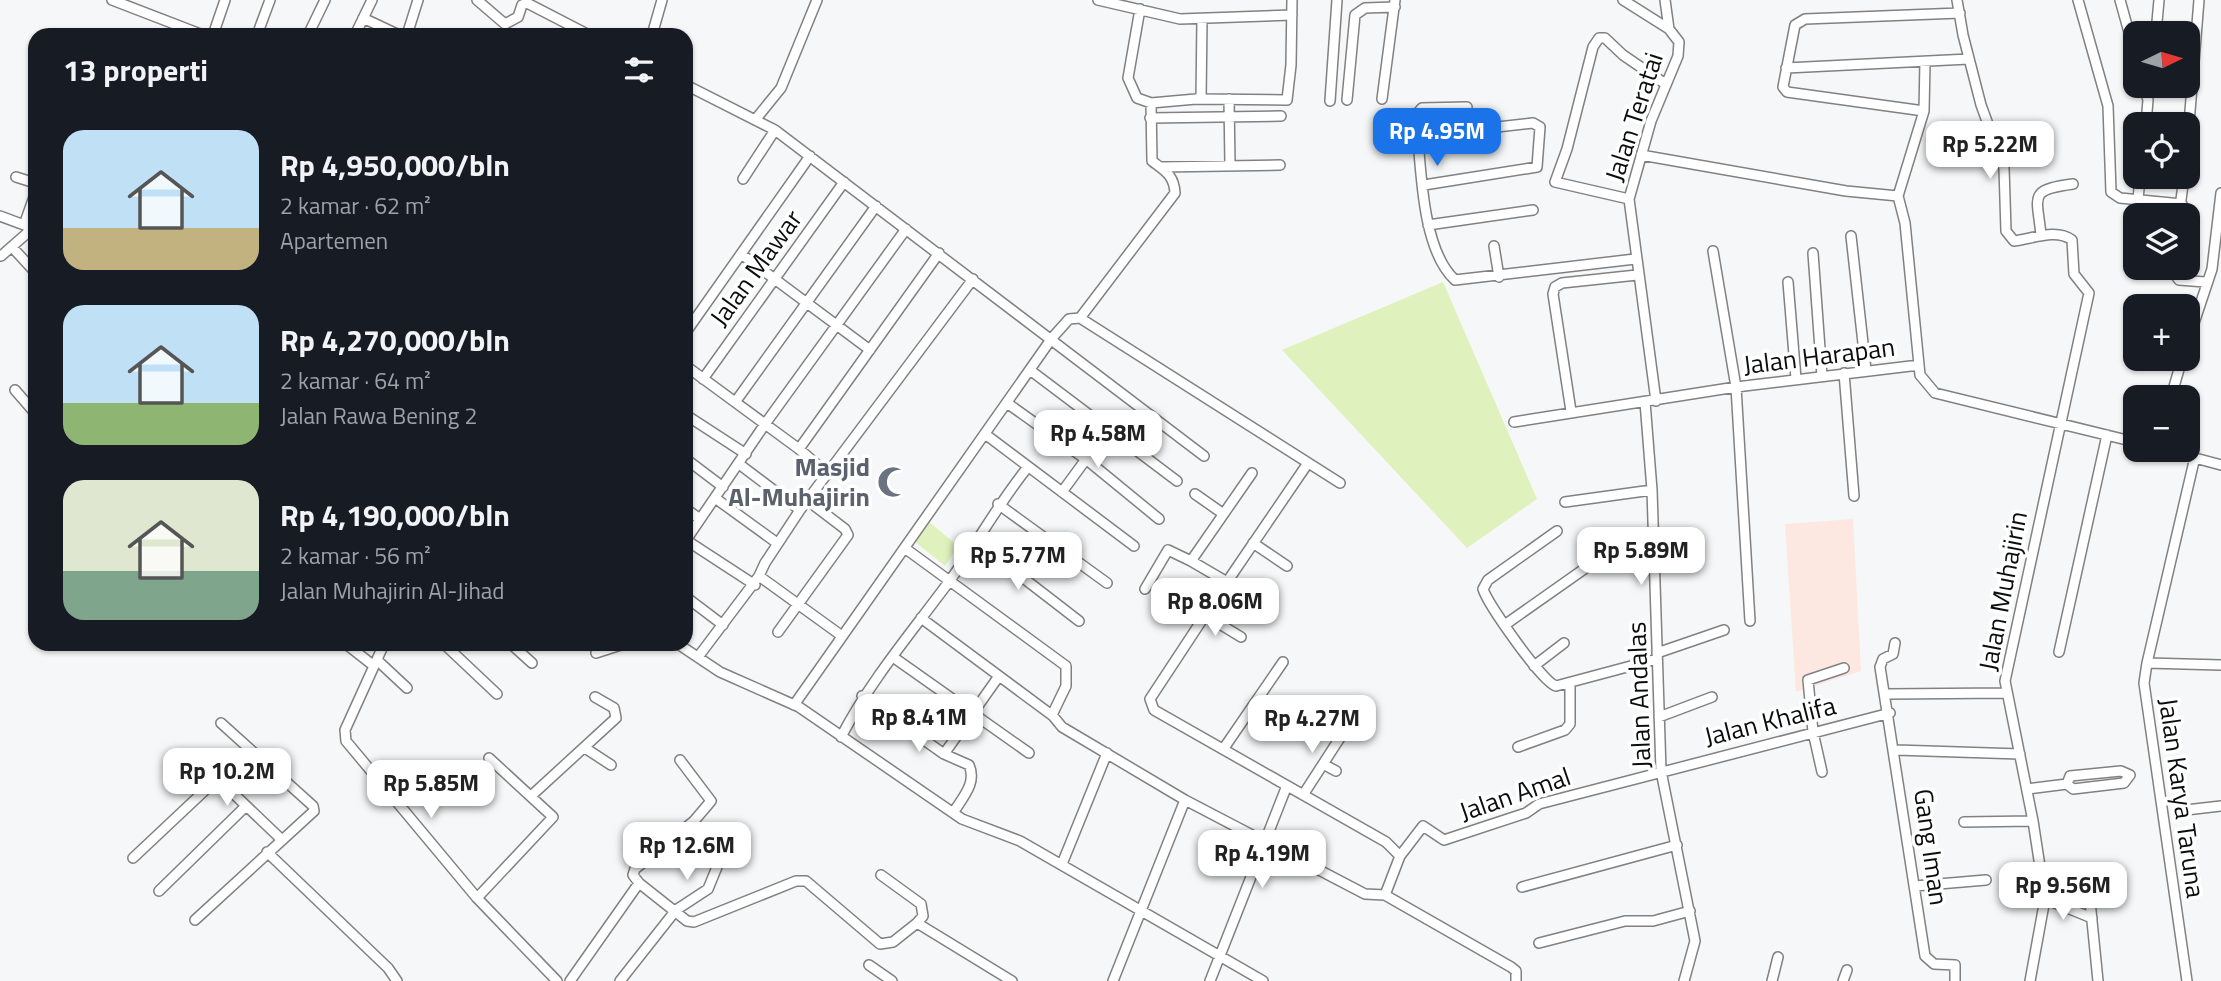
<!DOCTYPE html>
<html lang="id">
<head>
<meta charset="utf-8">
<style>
  :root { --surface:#171b24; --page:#20242c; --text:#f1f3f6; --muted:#9ea1a6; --accent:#1a73e8 }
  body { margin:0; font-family:"Titillium Web",sans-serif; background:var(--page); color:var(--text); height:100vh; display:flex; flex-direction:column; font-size:26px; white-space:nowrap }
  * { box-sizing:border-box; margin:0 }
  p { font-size:23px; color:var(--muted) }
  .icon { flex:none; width:38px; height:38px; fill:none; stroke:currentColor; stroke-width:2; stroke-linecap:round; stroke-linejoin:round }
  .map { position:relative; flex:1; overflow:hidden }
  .drawer { position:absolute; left:28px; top:28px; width:665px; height:623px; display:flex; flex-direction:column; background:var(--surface); border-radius:21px; box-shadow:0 2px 5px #0004 }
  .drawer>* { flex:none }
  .needle { width:46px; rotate:85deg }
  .tools { position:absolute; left:2123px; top:21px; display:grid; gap:14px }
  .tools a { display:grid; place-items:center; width:77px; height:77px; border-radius:14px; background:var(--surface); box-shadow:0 2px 5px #0004; font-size:35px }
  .price { position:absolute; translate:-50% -60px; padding:0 16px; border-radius:14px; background:#fff; color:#222; font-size:23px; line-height:46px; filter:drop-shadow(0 2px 4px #0008) }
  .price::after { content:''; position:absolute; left:50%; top:42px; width:21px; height:16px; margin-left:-10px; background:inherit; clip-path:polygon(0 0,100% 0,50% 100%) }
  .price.selected { background:var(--accent); color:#fff }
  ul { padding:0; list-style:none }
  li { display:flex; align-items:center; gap:21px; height:175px; padding:0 35px }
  li span { display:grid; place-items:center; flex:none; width:196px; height:140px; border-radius:21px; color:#555 }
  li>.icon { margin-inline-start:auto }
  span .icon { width:84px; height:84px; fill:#fffc; stroke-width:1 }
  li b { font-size:30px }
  h2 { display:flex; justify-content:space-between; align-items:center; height:84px; padding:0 35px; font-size:30px }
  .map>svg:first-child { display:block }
  .industrial { fill:#fce8e0 }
  .green { fill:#dff2bd }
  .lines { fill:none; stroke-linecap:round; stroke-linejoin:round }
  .minor-casing { stroke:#818182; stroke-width:12 }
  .minor { stroke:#fff; stroke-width:9 }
  .labels { text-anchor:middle; stroke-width:7; stroke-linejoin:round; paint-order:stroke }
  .street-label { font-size:26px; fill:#0b0c0c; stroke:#fff }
  .worship-label { font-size:26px; font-weight:bold; fill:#5b616d; stroke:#fff; text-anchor:end }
</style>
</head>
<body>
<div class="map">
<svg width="2221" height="981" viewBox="0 0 2221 981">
  <rect width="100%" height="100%" fill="#f6f7f8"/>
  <path class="industrial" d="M1853,519L1861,671L1796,692L1785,524Z"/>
  <path class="green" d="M1443,282L1537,499L1467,548L1282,350Z
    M928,521L958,546L945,566L914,541Z"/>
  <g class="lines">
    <defs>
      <path id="minor" d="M112,0L203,35
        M477,0L505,24L518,17L522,5L527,3L589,35
        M1098,0L1180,19L1292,15
        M1623,0L1669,29L1679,42L1678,56L1651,121L1629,199L1656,401
        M1665,0L1669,29
        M1957,0L1963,35L1981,105L2004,168L2006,231L2014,241C2032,239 2056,228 2072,240L2074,274L2089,293L2005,681L2033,821L2045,899L2030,981
        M2078,0L2108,106L2111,192L2120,198L2182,204
        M2120,0L2135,54
        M1140,9L1128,78L1137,98L1151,103L1196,99L1287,100L1291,65L1292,0
        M363,18L399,35
        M2156,33L2159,0
        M213,35L225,0
        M257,35L270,0
        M308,35L325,0
        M355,35L372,0
        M407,35L418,0
        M652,35L662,0
        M1925,62L1924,111L1898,196L1905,223L1920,375L1935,393L2135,442
        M1786,68L1969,59
        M686,85L775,130L1204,456
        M2144,86L2148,100L2146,124
        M1201,99L1202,19
        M1229,99L1230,165
        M1382,99L1395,0
        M1347,100L1355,15L1365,8L1395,7
        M1330,101L1337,0
        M1467,107L1422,108L1416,115C1421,161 1420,248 1455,280L1635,259
        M1924,111L1787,92L1783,87L1795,25L1805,19L1960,13
        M1150,118L1281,116
        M755,120L781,88L817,0
        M1418,136L1533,123L1540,127L1537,167L1424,185
        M2188,136L2199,0
        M1641,155L1846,191L1898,196
        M1160,167L1280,165
        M16,177L35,183
        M743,179L775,130
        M1629,199L1555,182L1567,149L1593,47L1599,38H1605L1623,55L1664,83
        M2138,200L2140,177
        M2179,215L2184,177
        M0,216L35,229
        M24,225L35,194
        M1428,225L1533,210
        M2041,235C2037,195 2028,190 2073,184
        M1851,236L1866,370
        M1494,246L1499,277
        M12,247L35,272
        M1713,251L1736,387L1750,621
        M1813,253L1822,376
        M741,254L870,350
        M1,256L33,228
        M2170,268L2179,280L2205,282
        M1788,282L1796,379
        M1080,318L1175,193C1174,175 1165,171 1152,161L1151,103
        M686,332L810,156
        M2188,341L2212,269L2221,193
        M686,366L799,449L828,474
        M1030,370L1177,481
        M1844,373L1854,496
        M703,379L844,182
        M15,390L35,413
        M2171,397L2182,359
        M736,401L876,206
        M1645,402L1652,490L1661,771L1695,941L1684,981
        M1007,403L1087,460L1159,519
        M1571,411L1553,294L1555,287L1562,283L1637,275
        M686,415L746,454
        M1514,422L1736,387L1919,365
        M985,434L1134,546
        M799,449L939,253
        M2165,450L2221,465
        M2195,457L2147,663L2221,665
        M686,459L723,487
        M739,464L800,510L973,279
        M1252,473L1191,561L1227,582L1150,699L1154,710L1386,842L1400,856L1385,895L1511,967L1516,971V981
        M1062,492L1108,429
        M1195,494L1222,513
        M715,498L777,543
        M1565,502L1652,490
        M998,504L1107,583
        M686,509L700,519
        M1557,531L1488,580L1483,589C1488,605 1543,683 1556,686L1657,659
        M686,540L765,424L906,229
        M686,540L755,585
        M974,540L1079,621
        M1253,543L1287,566
        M906,549L1066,666V686L1052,715
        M759,576L765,563L800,510
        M1145,589L1168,550L1191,561
        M686,597L723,625
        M1262,602L1227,582L1308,463
        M1205,615L1241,637
        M921,618L1053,716L1062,727L1185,800
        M1506,624L1587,567L1602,564L1654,561
        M778,632L848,535L845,529L807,500
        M1895,643L1893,654L1883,659L1880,667L1925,956L1934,964L1955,965V981
        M346,644L374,666
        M384,644L345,730L346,741L477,898L557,981
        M444,644L497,694
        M511,644L532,663
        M678,644L720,672L799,707L962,819L1020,841L1263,981
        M2059,652L2107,435
        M596,653L624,644
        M1657,653L1724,630
        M698,657L759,576L842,636
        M893,657L1029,753
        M377,660L407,688
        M2147,663L2144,683L2187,981
        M1534,666L1564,643
        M1887,694L2007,693
        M862,696L944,754L969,765C977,783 963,797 953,813
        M794,705L1052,338L1069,319L1080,318L1340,483
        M1659,717L1712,697
        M841,737C870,681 911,633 948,583C977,544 997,505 1028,467
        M1518,747L1565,730L1570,724V684
        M585,748L611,765
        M1224,748L1283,662
        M1896,750L2020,754
        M944,754L999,676
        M193,755L281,839
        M680,760L711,801L694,821L635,869L633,875L639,883L687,921L694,922L796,881H806L880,944L893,942L917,923L1012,981
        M1323,764L1336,771
        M1822,772L1813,732L1808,680L1844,668
        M2027,789L2067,784L2073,789L2124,783L2130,775L2121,771L2070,776L2067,784
        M1303,795L1345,730
        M531,796L616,718L614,708L595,697
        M2186,810L2221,806
        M1964,822L2033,821
        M267,852L388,968L397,981
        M1400,856L1423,826L1444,840L1526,813L1539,804L1890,713
        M133,858L217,779
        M1062,864L1107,753
        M881,875L921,904L923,916L917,923
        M1915,886L1986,880
        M1522,887L1677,845
        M159,891L246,806
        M2089,891L2098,981
        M477,898L553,817L489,758
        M2045,899L2092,918
        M195,920L314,811L313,806L221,723
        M1539,943L1625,921H1653L1690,911
        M869,965L892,981
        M570,981L639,883
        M620,981L676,910L708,889L717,867
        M1113,981L1185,800L1365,894L1385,895
        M1210,981L1286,788
        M1772,981L1778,957
        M1843,981L1847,970"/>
    </defs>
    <use href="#minor" class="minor-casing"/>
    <use href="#minor" class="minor"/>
  </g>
  <defs>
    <symbol id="mosque-bare" viewBox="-9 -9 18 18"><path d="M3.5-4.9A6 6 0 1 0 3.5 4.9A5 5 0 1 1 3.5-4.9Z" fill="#6b7280" stroke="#fff" stroke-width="2.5" paint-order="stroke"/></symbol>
  </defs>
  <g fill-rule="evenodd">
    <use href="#mosque-bare" x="871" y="460" width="44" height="44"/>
  </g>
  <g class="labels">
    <g class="street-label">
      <text transform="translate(1634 117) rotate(-72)" y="9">Jalan Teratai</text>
      <text transform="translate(756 268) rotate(-54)" y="9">Jalan Mawar</text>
      <text transform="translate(1819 356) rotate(-7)" y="9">Jalan Harapan</text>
      <text transform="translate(2003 591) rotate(-79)" y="9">Jalan Muhajirin</text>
      <text transform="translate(1639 695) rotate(-92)" y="9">Jalan Andalas</text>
      <text transform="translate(1770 721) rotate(-14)" y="9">Jalan Khalifa</text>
      <text transform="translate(1515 794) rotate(-19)" y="9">Jalan Amal</text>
      <text transform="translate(2182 798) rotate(82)" y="9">Jalan Karya Taruna</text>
      <text transform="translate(1931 847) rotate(82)" y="9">Gang Iman</text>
    </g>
    <g class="worship-label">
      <text x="870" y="476">Masjid<tspan x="870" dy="30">Al-Muhajirin</tspan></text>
    </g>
  </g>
</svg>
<div class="tools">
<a><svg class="needle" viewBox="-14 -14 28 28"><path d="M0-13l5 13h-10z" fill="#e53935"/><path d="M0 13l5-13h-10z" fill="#9ea1a6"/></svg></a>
<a><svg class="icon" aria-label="locate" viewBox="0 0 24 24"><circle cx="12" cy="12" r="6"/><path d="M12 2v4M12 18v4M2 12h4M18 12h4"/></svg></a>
<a><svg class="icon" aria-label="layers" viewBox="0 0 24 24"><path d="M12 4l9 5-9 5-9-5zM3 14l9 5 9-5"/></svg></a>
<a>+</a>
<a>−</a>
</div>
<b class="price selected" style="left:1437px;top:168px">Rp 4.95M</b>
<b class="price" style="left:1990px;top:181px">Rp 5.22M</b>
<b class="price" style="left:1098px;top:470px">Rp 4.58M</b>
<b class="price" style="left:1641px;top:587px">Rp 5.89M</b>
<b class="price" style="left:1018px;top:592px">Rp 5.77M</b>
<b class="price" style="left:1215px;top:638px">Rp 8.06M</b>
<b class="price" style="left:919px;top:754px">Rp 8.41M</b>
<b class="price" style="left:1312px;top:755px">Rp 4.27M</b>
<b class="price" style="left:227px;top:808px">Rp 10.2M</b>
<b class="price" style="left:431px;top:820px">Rp 5.85M</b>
<b class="price" style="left:687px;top:882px">Rp 12.6M</b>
<b class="price" style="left:1262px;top:890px">Rp 4.19M</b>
<b class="price" style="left:2063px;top:922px">Rp 9.56M</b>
<section class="drawer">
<h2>13 properti<svg class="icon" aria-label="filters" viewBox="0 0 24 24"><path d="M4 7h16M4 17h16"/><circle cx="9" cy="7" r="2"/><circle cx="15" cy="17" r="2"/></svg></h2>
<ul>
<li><span style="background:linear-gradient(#bfe0f5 70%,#c2b280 0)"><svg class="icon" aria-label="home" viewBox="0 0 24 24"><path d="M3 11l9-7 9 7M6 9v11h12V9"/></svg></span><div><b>Rp 4,950,000/bln</b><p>2 kamar · 62 m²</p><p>Apartemen</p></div></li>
<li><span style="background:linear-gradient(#bfe0f5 70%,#8fb573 0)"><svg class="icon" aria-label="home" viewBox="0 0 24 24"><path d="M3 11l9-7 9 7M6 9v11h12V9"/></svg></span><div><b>Rp 4,270,000/bln</b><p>2 kamar · 64 m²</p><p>Jalan Rawa Bening 2</p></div></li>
<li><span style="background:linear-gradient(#dfe7d0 65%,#7fa58c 0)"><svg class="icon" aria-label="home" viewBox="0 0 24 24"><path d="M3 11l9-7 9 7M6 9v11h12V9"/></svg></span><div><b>Rp 4,190,000/bln</b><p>2 kamar · 56 m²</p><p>Jalan Muhajirin Al-Jihad</p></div></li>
</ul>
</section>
</div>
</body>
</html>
